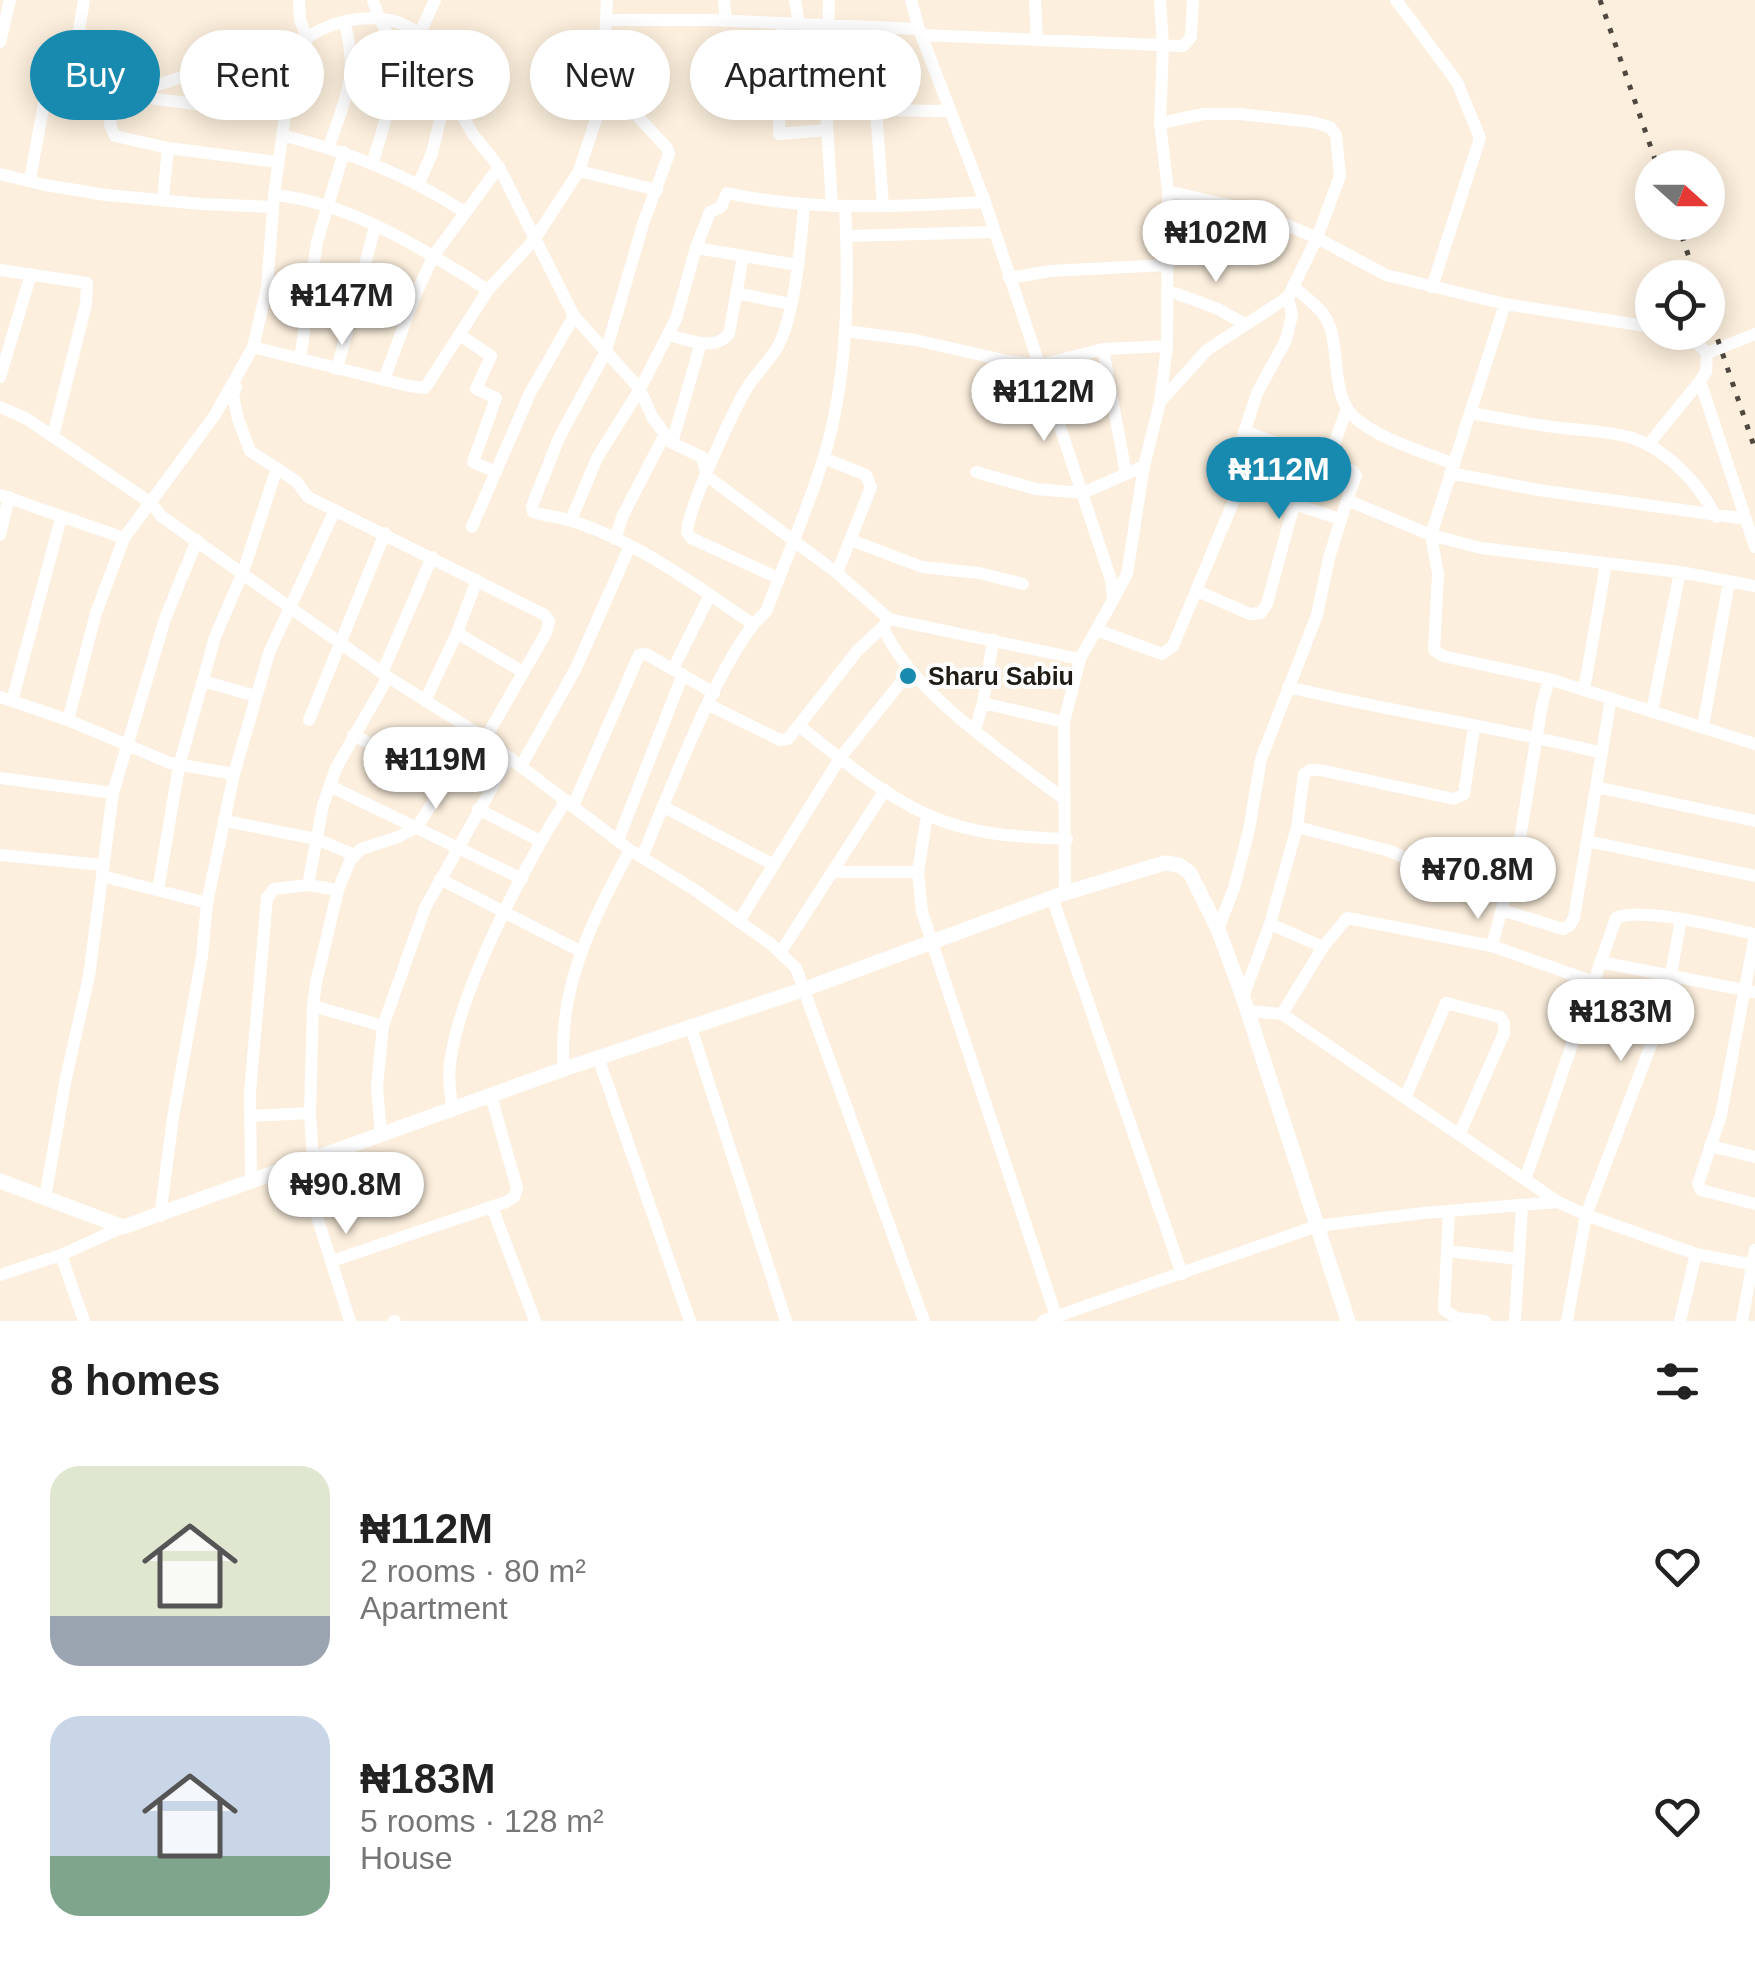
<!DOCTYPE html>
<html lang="en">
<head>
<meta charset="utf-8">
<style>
  :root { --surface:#fff; --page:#f6f6f6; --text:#222; --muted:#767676; --accent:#188aaf }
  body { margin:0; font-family:Helvetica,sans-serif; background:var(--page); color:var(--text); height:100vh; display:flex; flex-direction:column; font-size:38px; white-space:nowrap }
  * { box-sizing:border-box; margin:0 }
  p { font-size:32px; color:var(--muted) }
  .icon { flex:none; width:55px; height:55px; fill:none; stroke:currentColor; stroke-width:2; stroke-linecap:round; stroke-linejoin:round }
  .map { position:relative; height:1321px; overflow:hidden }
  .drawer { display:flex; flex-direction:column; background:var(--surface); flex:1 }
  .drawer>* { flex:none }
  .hud { position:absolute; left:30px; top:30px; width:1000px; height:90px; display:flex; gap:20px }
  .needle { width:65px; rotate:111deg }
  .tools { position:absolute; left:1635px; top:150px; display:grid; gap:20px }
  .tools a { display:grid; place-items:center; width:90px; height:90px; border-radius:50%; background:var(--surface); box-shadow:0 5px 25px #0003; font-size:50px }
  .price { position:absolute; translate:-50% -85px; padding:0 22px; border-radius:35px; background:#fff; color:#222; font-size:32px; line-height:65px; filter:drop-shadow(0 2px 5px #0008) }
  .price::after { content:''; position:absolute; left:50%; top:60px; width:30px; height:22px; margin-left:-15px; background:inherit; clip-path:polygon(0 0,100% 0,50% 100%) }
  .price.on { background:var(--accent); color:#fff }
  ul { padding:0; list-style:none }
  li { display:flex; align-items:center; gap:30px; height:250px; padding:0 50px }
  li span { display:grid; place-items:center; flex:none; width:280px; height:200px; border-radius:30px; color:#555 }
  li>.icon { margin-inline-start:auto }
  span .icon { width:120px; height:120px; fill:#fffc; stroke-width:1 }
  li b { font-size:42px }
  h2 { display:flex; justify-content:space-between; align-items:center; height:120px; padding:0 50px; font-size:42px }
  .pill { padding:0 35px; border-radius:45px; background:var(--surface); box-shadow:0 5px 25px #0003; font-size:35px; line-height:90px }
  .pill.on { background:var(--accent); color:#fff }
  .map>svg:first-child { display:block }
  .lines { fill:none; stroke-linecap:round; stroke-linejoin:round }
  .minor { stroke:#fff; stroke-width:12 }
  .tertiary { stroke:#fff; stroke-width:15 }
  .rail { stroke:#4e483f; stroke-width:5; stroke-dasharray:5 10; stroke-linecap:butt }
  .poi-dot { fill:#188aaf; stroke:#fefefe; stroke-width:4 }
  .labels { text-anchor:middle; stroke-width:8; stroke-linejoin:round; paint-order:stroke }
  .poi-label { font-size:25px; font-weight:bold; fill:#201c15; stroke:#fefefe; text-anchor:start }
</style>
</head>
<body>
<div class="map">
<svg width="1755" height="1321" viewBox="0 0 1755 1321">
  <rect width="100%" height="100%" fill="#fcefdd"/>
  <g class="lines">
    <path class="minor" d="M299,0L300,20L307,38C336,17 391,8 419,35L472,133L499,167L574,316L640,389L652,417L672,443L702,457L707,476L837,573L889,619
      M724,0L726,21
      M795,0L799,24
      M829,0L826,108L832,206
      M911,0L919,29L985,202L1111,580L1113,600L1080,659L1064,722L1065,893
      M1035,0L1037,40
      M1396,0L1457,82L1480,138L1432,287
      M607,20H711L919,29
      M782,23L779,134L827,130
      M879,28L876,110L883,206
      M419,35L435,0
      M922,35L1183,46L1191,37L1193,0
      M0,42L10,0
      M72,71L144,89L307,38
      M115,84L110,125L115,136L168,148L277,162
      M144,89L155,99L285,115
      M602,101L631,109L667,148L669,154L644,221L606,351L559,438L532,506L533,512C546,516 559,517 572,521C638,542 695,585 751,623
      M876,110L950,111
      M282,135C350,153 404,173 463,211
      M329,147C345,96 359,79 345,24
      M373,162C382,130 402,76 391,44C386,28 377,17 373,0
      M579,171L657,190
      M0,174L45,185L106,195L202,204L272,207
      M30,180L44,103L72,71L84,0
      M419,183L432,153L447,91
      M1168,191L1257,212L1317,238L1386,275L1505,304L1652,327
      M274,195C347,201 427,251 488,290
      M163,199L168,148
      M846,236L994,232
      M696,248L797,265
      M0,270L87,283L86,304L53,436
      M1009,278L1050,271L1167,265
      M1294,287C1305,297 1320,307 1327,320C1341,348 1330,394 1354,417C1380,440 1422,451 1454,464
      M1167,290L1218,309L1245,324
      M736,293L790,304
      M845,331L915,340L1008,361L1039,365L1103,349L1167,346
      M1669,332L1699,345L1707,353
      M460,335L491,356L476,389L496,398L473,462L496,472
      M669,335C689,340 713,352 729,334L743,256
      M253,347L409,386L425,388L488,290L534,240L579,171L602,101L607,0
      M1103,349L1126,474
      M1707,353L1755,334
      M300,359L317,242L344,152
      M337,369L375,227
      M0,377L31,274
      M384,380L414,298L434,255L499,167
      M1700,381L1755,547
      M236,387L233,396L238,419L250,451L296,481L308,497L545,615L549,621L546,633L485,739
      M1160,402L1207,350L1288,297L1317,238L1340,176L1336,135L1330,127L1312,122L1240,114H1204L1160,123
      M0,407L27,419L151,503L161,516L388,677L477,733L630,850L695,890L771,944L796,968L924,1321
      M1470,413C1501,418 1532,425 1563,428C1587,431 1610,431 1632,438C1667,449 1700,485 1716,517
      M1244,431L1353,471L1356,476L1347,500
      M672,443L701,343
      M1648,445L1700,381L1706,372L1707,353
      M824,458L866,475L871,487L837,573
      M1328,462L1347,408
      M976,472L1036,489L1083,493L1144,466
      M1450,473L1539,490L1746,519
      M1231,483L1340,519
      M0,495L124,538
      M571,520L597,458L640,389L676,319L696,248L710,212L721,207L727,193C812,212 899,206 985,202
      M472,527L530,393L574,316
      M0,535L9,497
      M615,539L623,515L665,434
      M851,540L922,567L979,573L1023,584
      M778,578L691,538L687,532C689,506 731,416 745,391C754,375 768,363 777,348C795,317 801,242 804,205
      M1197,591L1250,614L1261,613L1267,604L1294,504
      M1113,600L1127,574L1144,466L1160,402L1167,346L1168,191L1160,123L1163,46L1160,0
      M1097,630L1162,654L1173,646L1234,500L1230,476L1257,393L1286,340L1292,315L1288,297
      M457,633L523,672
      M673,669L710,595
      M382,673L432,557
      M1549,679L1755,744
      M203,681L255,696
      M1288,687C1392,712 1498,727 1602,753
      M1584,690L1606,564
      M0,697L68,720L170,763L234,774
      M12,701L61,518
      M425,701L457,633L477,580
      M983,703L1064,722
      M709,705L780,740L788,739L858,650L883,627
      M1652,711L1680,572
      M68,720L96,613L124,538L215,415L253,347L267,288L274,195L285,115L307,38
      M309,720L385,533
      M799,726C839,757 881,794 928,815C971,835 1020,837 1067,839
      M1703,727L1729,582
      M975,730L983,703L993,640
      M353,735L446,782
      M521,766L576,668L630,546
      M0,778L113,793
      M330,786L522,879
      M1596,787L1755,821
      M1065,800C1009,756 911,693 883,627L889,619L1080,659
      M573,806L639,655L646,654L714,693
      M664,807L774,865
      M478,809L540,841
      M927,815L918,872L922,912L1056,1316
      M226,821L316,839L355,855
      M1297,827L1390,851L1437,873L1505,895
      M618,840L683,674
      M1587,841L1755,876
      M0,855L103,865
      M642,857C666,801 724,645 766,612C785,561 807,511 823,460C848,381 849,288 845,206
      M832,872H918
      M102,876L207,903
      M440,879L580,951
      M308,885L323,805L336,768L388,677
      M158,890L179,766L215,637L243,572L277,468
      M1052,897L1182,1274
      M1502,910L1563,929L1569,926L1574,918L1611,698
      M739,921L840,758L910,671
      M1270,924L1323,947
      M1218,929L1234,888L1249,830L1261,759L1317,615L1329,558L1347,500L1431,535L1481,548L1680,572L1755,586
      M1755,935L1721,1115L1698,1184L1701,1190L1755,1204
      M1492,946L1519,844L1542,705L1549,679L1443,656L1434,650L1438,574L1431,535L1505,304
      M780,953L885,790
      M1600,962L1755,992
      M1243,997L1270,924L1297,827L1304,774L1310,770H1320L1454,799L1464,794L1474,727
      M313,1006L383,1026
      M1247,1011L1282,1014L1558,1202
      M1282,1014L1323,947L1347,918L1492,946L1594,982
      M690,1025L786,1321
      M598,1057L690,1321
      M564,1069C557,988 593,919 630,850
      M1405,1098L1446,1003L1500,1017L1504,1023V1033L1460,1133
      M453,1110C450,1094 448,1079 450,1063C460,988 525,865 566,800
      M251,1116L310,1113
      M381,1136L377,1086L383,1026L425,908L509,757
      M1710,1146L1755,1157
      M313,1162L310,1113L313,1006L316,983L338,890L350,861L361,849L398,837L417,827L477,733
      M301,1166L350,1321
      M1526,1177L1616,918C1641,906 1725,928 1755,934
      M251,1183L250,1092L267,898L274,889L308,885L338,890
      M45,1198L66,1078L89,976L113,793L165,619L197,540
      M492,1207L535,1321
      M1449,1211L1444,1310L1457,1318L1485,1321
      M160,1216L173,1118L202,956L207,903L234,774L269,653L335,510
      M1447,1251L1519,1259
      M1696,1254L1755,1265
      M61,1255L84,1321
      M332,1261L506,1202L514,1197L517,1188L491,1096
      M0,1275L61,1255L123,1227
      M394,1321H395
      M1043,1321L1317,1226L1424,1213L1558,1202L1586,1215L1696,1254L1680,1321
      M1515,1321L1522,1206
      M1567,1321L1586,1215L1665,1008L1681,919
      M1742,1321L1755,1250"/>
    <path class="tertiary" d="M0,1181L123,1227L564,1069L805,989L1065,893L1165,863L1179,865L1190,873L1218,929L1243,997L1348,1321"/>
    <path class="rail" d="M1600,0L1658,168
      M1677,222L1696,278
      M1708,311L1755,449"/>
  </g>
  <circle class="poi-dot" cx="908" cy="676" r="10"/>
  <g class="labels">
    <g class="poi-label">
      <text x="928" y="685">Sharu Sabiu</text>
    </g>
  </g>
</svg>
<div class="tools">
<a><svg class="needle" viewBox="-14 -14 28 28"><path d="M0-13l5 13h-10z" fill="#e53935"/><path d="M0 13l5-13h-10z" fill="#767676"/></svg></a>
<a><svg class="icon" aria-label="locate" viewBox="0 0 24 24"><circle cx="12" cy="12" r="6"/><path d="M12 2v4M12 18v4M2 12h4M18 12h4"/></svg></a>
</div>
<b class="price" style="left:1216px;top:285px">₦102M</b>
<b class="price" style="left:342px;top:348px">₦147M</b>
<b class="price" style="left:1044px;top:444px">₦112M</b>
<b class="price on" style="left:1279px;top:522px">₦112M</b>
<b class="price" style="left:436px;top:812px">₦119M</b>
<b class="price" style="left:1478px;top:922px">₦70.8M</b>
<b class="price" style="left:1621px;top:1064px">₦183M</b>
<b class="price" style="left:346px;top:1237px">₦90.8M</b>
<div class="hud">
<a class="pill on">Buy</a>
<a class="pill">Rent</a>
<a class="pill">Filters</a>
<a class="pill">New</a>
<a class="pill">Apartment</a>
</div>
</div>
<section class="drawer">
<h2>8 homes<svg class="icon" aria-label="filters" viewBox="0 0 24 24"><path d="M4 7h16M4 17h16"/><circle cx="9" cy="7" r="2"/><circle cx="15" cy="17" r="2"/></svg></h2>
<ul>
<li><span style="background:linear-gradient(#dfe7d0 75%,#9aa5b1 0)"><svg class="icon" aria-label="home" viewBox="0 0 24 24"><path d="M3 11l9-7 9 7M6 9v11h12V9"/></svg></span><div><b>₦112M</b><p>2 rooms · 80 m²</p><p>Apartment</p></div><svg class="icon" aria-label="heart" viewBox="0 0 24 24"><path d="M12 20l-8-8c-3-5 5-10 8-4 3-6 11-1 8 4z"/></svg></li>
<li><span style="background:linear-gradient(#c9d6e8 70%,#7fa58c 0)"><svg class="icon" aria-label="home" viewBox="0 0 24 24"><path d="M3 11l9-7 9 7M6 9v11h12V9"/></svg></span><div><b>₦183M</b><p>5 rooms · 128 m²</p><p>House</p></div><svg class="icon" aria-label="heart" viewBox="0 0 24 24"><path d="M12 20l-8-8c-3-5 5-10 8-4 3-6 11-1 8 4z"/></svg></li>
</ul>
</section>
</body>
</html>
